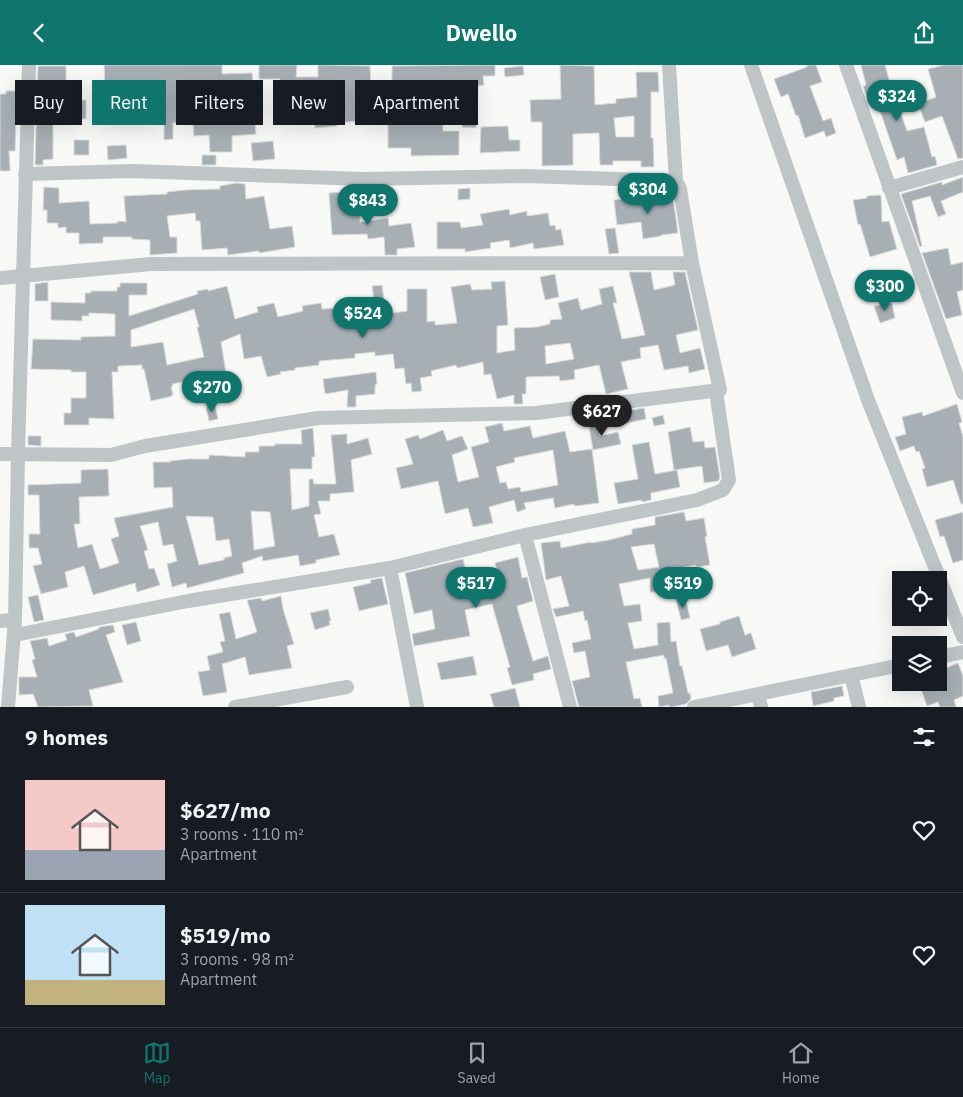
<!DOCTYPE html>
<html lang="en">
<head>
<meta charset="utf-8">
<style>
  :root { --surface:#171b24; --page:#242831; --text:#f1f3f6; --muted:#9ea1a6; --line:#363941; --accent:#0f766e }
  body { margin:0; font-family:"IBM Plex Sans",sans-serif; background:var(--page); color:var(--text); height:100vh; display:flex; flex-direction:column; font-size:19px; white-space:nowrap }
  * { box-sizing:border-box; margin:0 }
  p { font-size:16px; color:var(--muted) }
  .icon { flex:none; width:28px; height:28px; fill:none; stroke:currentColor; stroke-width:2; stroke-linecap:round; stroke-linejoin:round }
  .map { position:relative; height:642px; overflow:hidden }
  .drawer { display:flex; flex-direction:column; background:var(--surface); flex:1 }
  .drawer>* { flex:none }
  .banner { position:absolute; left:15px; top:15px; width:500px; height:45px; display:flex; gap:10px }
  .controls { position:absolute; left:892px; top:506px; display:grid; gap:10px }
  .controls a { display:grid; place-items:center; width:55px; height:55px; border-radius:0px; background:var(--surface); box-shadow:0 5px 20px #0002; font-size:25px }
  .price { position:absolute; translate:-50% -42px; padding:0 11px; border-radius:18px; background:var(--accent); color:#fff; font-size:16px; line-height:32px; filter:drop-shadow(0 1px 2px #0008) }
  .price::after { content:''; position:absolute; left:50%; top:30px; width:15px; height:11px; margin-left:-8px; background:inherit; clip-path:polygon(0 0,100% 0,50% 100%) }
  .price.current { background:#222; color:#fff }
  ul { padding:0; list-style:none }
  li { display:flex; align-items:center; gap:15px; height:125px; padding:0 25px }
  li+li { border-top:1px solid var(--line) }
  li span { display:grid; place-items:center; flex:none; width:140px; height:100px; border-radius:0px; color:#555 }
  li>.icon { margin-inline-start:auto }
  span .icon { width:60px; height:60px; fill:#fffc; stroke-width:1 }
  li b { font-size:21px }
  h2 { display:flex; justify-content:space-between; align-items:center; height:60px; padding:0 25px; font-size:21px }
  .pill { padding:0 18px; border-radius:0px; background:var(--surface); box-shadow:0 5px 20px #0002; font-size:18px; line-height:45px }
  .pill.current { background:var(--accent); color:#fff }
  header { display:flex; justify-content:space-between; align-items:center; height:65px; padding:0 25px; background:var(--accent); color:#fff; font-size:22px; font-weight:700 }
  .tab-bar { display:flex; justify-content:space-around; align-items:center; height:70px; border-top:1px solid var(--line); background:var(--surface); font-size:14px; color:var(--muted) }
  .tab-bar a { display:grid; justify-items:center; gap:2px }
  .tab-bar .current { color:var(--accent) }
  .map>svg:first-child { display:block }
  .building { fill:#a7afb5; stroke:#dadad8; fill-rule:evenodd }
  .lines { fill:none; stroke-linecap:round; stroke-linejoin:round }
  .minor { stroke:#bfc4c7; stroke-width:14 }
</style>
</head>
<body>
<header><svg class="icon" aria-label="back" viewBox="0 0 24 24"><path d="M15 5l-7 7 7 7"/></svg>Dwello<svg class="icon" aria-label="share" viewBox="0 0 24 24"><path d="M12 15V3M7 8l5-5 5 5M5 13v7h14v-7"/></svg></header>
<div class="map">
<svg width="963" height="642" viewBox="0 0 963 642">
  <rect width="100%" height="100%" fill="#f8f8f6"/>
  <path class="building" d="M104,0H222V9L252,8L253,22L229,23V45H235L236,55L251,53L252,59H255L256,69L232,71V87H210L209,70L194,71L193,58H173V74L164,75V59H160V56L140,57L139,35H144L143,16L123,17V21H120L119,48L107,47V21H105Z
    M259,0H297L296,12H318V0L370,1L371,31H392V1L495,0V11H483L484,20L478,21L476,63L462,62V44H443V66H459V90L411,91V83H388V53L337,58V61L315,63L312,29L280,28V14H259Z
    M560,0L594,1L595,40L616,38V34L637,32L636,7H658L659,27H651V73H653L654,102H641V96H613V100H600L599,68L573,69V100L542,101V57H531L530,35L561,34ZM634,51V72H616L614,53Z
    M807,0H816L822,17L810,21L823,56L831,53L836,68L826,72L824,66L805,73L798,50L796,51L788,29L781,32L774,14L807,2Z
    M861,0H885L890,18L893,41L898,40L907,66L924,62L932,92L935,91L937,100L908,108L904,92L897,95L878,40L872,41V37L869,38L863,21L866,20Z
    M944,0H963V93L958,94L942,51L925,57L918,39L936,32L928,4Z
    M38,1H66V36L86,35V54H62V57L53,56V94L43,95V100H35Z
    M523,1L524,10L505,12L504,3Z
    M6,26H17L15,86H9L10,106H0V29H6Z
    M508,61L509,75H520V86L480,88L481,62Z
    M74,75H89V90H74Z
    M273,76L275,94L253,96L251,78Z
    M126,80L127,93L108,95L107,81Z
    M202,90H216V100H202Z
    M963,112V127L941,136L946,149L938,152L930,131L912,136L922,181L920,182L901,129L942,117V120Z
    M236,118L245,119L246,134L264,131L270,164L292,161L295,182L259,188V186L228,190L227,183L202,185L200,156H196L195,148L167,151L170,172H177V188L150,190V175L132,174V172H103V178L79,179V168H66V162L58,163V158H47V145H43L44,122L59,123V138L89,136L90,159L118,158V156L126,157L124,131L167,129V127L185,125L220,124V121Z
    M470,123V134L458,135V124Z
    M349,127L350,146H360V157L388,153L389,161L411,158L415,182L397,184V190H385L384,172L368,174L367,169L332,170L329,128Z
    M655,130V136L673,133L678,168L661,170V171L643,174L641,157L617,160L614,135Z
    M881,130L882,157L889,156L897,184L870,192L860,159L858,160L853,135L867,133V131Z
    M509,144L510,150L527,146V151L548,148L550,161L555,160L556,165L561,164L564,180L534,184L533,178L510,183L509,175L490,178L491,183L465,187V184H437V157H460L461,163L483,160L480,149Z
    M615,163L619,188L609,189L605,164Z
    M948,183L951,200L963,197V225L957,227L962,250L946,254L922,188Z
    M629,207H651L654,225L675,220L673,207H685L698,265L676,270L680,288L700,283L705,304L689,308L688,301L664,305L658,280L640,283L641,293L621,297L628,324L606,329L599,300L574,305L575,314L560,316L559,311L526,312V329H522L523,339H514V330L497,334L491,309L484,310L483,297L457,303L456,300L431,306L432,311L420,313L422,326L412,327L411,318L406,319L404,303L395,304L393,289L375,291V287L355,289V293L319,296V300L295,303V305L280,307L281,309L267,312L261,291L244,294L240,269L221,277L226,308L172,319L173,321L171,322L173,330L169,332L151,336L144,304H142V300L118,301V307H112L114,354L89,353V360H64V348H71V333H86V307H71V305L31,304L33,274L81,275V272L115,271V249L89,248V251H82V256L51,255V237L85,238V228H91V226H117V222H120V218H147V230H129V251L198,229L197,226L208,224V226L227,221L235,254L258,247L257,242L274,238L278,252L303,246L302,241L321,238L322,244L341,243V246L369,245L368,235L374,234L372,221L382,220L386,249L407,246V224H427V257L435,256V260L457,258L451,222L470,219L472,225L492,224L491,217L505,216L508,260L497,261V288L515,285L514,263L537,262L550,259V255L562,254L558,238L578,233L581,245L602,239L599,224L613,221L617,238H613L622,274L645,270ZM194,244L199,262H197L204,292L167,300L163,277L131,282V265ZM570,278L574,294L546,299L545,281Z
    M555,209L559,232L545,235L540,212Z
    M48,217V236H35V219Z
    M892,238L895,253L880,258L874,241Z
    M376,307L377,319L375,320V329L356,331V342H347L348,325L325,329L323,314Z
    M957,339L962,357L959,358L963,372V439H961L953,415L927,422L922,404L925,403L919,386L916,387L914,381L900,386L895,372L906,369L902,352L922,347L923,351Z
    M215,341L218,354L209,356L206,342Z
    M644,343L646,354L627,358L625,346Z
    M663,350L665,359L654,361L652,353Z
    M597,353L600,371L618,367L621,379L593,385L588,355Z
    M502,358L504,366L530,361L533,373L565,366L570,387L592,384L599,438L575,441L574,439L555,443L553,433L524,438L526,444L517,447L514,435L489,442L493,458L473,462L468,443L445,449L438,416L401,424L396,403L413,399L405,374L418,370L420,374L443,365L447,376L462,371L468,384L452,390L458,417L479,412L471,382L489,377L485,362ZM553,385L558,420L521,427L520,422L508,424L506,417L500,418L496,402L515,397L514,393Z
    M690,362L693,377L704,376L705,383L715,382L720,413L718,416L704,418L702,401L674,405L668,367Z
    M313,363L315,392H312V404H290L292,445L309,441V414H313L314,419H336L331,370L347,369V379L368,373L372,389L351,395L354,427L330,429V436H318L321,449L314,450L319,472L334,469L340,490L316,495V498L300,501L298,490L263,496L262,491L242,498L244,508L187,523L186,518L172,522L167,499L177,496L173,479L163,481L158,457L140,461L148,485L144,486L149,504L154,503L160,520L137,527L135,518L93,530L84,501L65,507L68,522L41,529L33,501L42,499L38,483H29V469H40L39,430H28V420L81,418V405L108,404L109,431L79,432L80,459H74L78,483L92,479L100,504L119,498L111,474L119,471L114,453L173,442L172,422L154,423L153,397H170V396L189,394H209V390L245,392V387H259V381H275V379H302L301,365ZM251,446L270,447L275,481L254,485ZM186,451L213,452L216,476L229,474L232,491L224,493V495L199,500Z
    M28,371H41V381L28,380Z
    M649,377L655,409L677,405L680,422L651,428V435L642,437V435L618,439L614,418L638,414L632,380Z
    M684,447L686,456L704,453L707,471L705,472L710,500L696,502V500L661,506L662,527H650V513L619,519L624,541L640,539L642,556L628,558L634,584L658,580L657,558L670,557L671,577L676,576L680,601H682L688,628H690L691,634L686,639L672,642H669V640L659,642L658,631L673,628L666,593L664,594V590L626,597L634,634L640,633L642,642H579L572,616L590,612L585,586L574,588L572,578L591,574L587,555L585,556L583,546L556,552L553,544L569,541L561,511L546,515L541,478L560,476L561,483L591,477V478L609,475L632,469V464L655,460V452ZM654,479L659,502L638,505L631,482Z
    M963,447V495L953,498L944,471L940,472L935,455Z
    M518,492L522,513L527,512L533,536L517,541L518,546L533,596L548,591L551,604L533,609L534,615L512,620L507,603L510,602L492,539L465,545L470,571L414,581L412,569L435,564L432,545L414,549L405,508L463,494L466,506L476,504L480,525L500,519L495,498Z
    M382,513L388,539L359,546L353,522L371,518L370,515Z
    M38,530L44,555L34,557L28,532Z
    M281,531L283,544L294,579L287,581L292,603L249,610L245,592L222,599L227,627L203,631L198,607L210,605L207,591L223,587L220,577L225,576L219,549L230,547L236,574L257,567L247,535L261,533L262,536Z
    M685,532L690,553L681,555L676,534Z
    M328,544L331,556H329L330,560L315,565L310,548Z
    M739,551L745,570L751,568L756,584L732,592L728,580L706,586L700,564L720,559V557Z
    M136,557L141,576L127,580L122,560Z
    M113,560L115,567L106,570L123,617L89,625L93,641L38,642L33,629L19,630V612H37L32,595L35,594L30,576L47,573L49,581L67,575L65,569L74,567L76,572L99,564V562Z
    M473,591L477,610L441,615L437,598Z
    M958,598L963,611V631L954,635L956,642H940L938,637L927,641L919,618H939V606Z
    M842,621L844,631L834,633V636L813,641L811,627Z
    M515,623L520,642H494L490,629Z"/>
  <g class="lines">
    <path class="minor" d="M751,0L868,335L963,572
      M846,0L963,328
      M25,109L132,106L365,114L527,111L676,116
      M889,123L963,102
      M0,213L151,199L692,198
      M0,389L111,390L145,381L318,353L536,348L720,325L692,198L680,124L676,116L669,0
      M525,470L570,642
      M390,503L417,642
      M0,556L15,555
      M15,570L188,536L390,503L525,470L697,435L723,425L729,415L716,326
      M939,592L963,587
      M851,610L859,642
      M758,629L761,642
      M8,642L15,555L18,389L29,0
      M235,642L347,622
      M694,642L901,600"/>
  </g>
</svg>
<div class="controls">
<a><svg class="icon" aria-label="locate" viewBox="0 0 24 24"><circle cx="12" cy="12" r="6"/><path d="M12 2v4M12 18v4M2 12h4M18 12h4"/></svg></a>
<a><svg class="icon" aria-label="layers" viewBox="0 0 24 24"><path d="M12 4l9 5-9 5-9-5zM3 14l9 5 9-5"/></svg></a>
</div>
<b class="price" style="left:897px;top:57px">$324</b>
<b class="price" style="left:648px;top:150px">$304</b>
<b class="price" style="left:368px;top:161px">$843</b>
<b class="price" style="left:885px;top:247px">$300</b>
<b class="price" style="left:363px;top:274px">$524</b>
<b class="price" style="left:212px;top:348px">$270</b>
<b class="price current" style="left:602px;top:372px">$627</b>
<b class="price" style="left:476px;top:544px">$517</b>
<b class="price" style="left:683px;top:544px">$519</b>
<div class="banner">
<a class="pill">Buy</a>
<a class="pill current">Rent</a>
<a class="pill">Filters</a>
<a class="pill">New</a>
<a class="pill">Apartment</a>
</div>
</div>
<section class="drawer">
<h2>9 homes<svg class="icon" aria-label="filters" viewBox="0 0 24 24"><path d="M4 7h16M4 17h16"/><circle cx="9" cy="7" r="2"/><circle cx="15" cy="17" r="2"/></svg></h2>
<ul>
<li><span style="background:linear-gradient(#f6c9c9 70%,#9aa5b1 0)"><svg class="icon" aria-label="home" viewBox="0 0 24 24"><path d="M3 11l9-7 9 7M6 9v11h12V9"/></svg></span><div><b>$627/mo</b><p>3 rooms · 110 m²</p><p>Apartment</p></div><svg class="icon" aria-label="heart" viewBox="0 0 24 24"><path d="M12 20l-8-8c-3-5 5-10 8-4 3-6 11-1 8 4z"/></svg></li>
<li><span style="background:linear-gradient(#bfe0f5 75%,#c2b280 0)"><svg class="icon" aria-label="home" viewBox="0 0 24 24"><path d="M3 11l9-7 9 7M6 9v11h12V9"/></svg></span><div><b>$519/mo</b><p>3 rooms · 98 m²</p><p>Apartment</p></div><svg class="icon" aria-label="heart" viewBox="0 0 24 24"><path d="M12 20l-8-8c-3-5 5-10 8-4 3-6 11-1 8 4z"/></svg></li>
</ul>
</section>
<nav class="tab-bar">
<a class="current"><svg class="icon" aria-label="map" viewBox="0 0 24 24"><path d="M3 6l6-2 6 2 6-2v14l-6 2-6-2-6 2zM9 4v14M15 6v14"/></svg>Map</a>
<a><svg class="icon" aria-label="saved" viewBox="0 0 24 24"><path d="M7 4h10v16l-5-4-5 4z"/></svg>Saved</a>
<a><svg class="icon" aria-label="home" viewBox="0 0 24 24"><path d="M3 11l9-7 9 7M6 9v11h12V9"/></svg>Home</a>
</nav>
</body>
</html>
